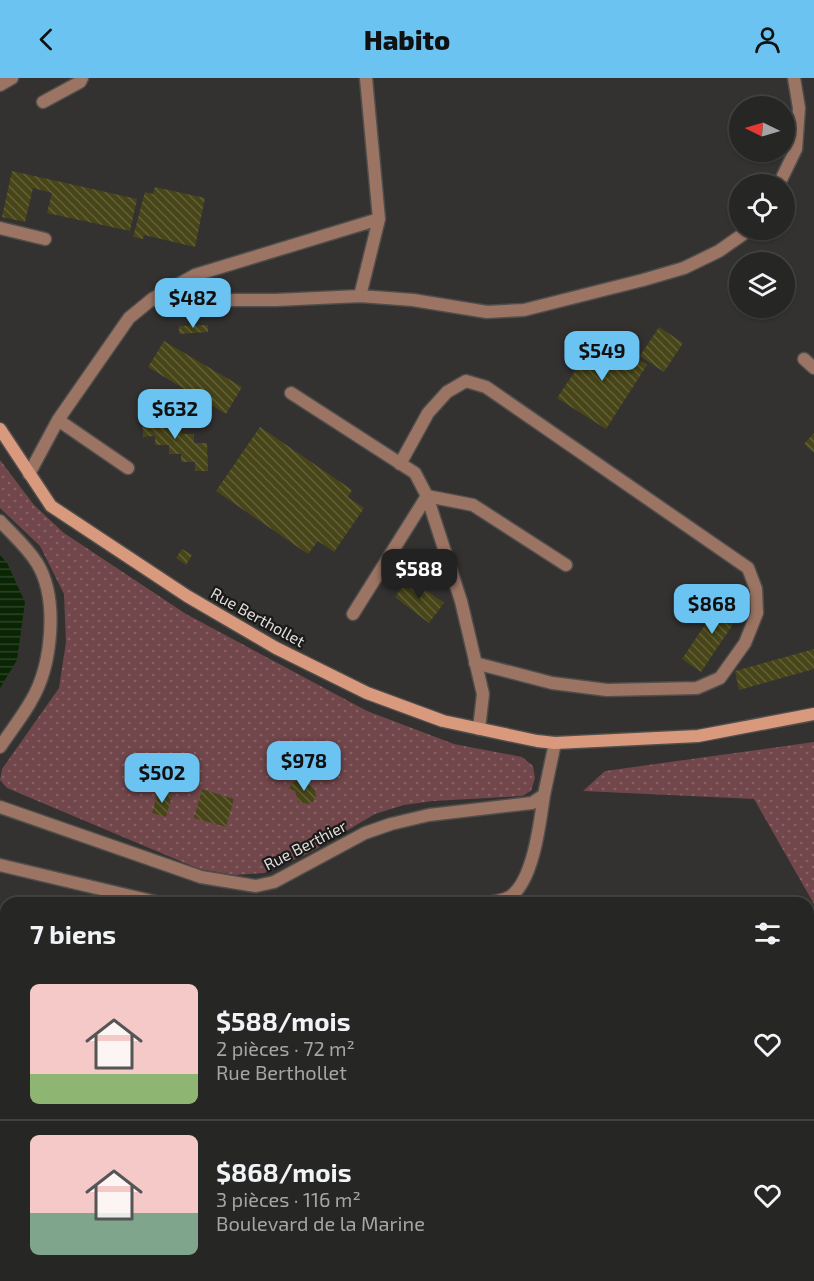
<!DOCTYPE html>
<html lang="fr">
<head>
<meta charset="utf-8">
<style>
  :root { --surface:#262624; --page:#323231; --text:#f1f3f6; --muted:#a4a5a6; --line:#424341; --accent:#6bc3f2 }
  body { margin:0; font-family:"Exo 2",sans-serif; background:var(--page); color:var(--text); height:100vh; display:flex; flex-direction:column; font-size:22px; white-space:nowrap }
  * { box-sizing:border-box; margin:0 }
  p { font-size:20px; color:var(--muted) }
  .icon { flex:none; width:33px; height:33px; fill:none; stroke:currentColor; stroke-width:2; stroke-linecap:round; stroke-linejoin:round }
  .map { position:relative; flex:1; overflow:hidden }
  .side { position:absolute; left:0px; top:819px; width:814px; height:384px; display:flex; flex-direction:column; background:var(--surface); border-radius:18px 18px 0 0; box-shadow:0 2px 4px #0004,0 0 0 2px var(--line) }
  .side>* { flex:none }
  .needle { width:39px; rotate:275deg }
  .controls { position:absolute; left:729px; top:18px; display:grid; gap:12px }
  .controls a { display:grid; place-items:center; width:66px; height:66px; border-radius:50%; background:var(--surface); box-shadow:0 2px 4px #0004,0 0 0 2px var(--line); font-size:30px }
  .price { position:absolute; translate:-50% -51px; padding:0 14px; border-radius:12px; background:var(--accent); color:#111; font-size:20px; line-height:39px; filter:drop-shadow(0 2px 3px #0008) }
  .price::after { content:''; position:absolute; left:50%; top:36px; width:18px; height:14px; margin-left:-9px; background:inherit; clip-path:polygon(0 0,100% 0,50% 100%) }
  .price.on { background:#222; color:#fff }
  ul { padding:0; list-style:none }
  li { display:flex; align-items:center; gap:18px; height:150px; padding:0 30px }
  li+li { border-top:2px solid var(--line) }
  li span { display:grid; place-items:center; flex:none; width:168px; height:120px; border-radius:9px; color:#555 }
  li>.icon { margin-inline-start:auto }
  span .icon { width:72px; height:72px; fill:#fffc; stroke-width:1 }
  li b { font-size:26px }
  h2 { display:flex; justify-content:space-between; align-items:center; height:72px; padding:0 30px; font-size:26px }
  header { display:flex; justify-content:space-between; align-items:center; height:78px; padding:0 30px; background:var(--accent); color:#111; font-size:27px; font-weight:800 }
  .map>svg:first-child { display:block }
  .green { fill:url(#green-dots) }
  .water { fill:url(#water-rules) }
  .building { fill:url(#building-back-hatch) }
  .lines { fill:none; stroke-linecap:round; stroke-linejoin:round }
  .lane-casing { stroke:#4f4e4c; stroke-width:15 }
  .secondary-casing { stroke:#4f4e4c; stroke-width:15 }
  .lane { stroke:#9c7463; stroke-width:12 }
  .secondary { stroke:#d8997d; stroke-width:12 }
  .labels { text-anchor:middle; stroke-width:4.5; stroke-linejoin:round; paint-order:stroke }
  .street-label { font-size:16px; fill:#dfdedd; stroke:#1b1a19 }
</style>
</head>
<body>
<header><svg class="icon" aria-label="back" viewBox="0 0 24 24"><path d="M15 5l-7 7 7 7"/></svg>Habito<svg class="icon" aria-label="person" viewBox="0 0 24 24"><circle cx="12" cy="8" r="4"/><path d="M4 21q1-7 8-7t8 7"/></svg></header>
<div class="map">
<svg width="814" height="1203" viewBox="0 0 814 1203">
  <defs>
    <pattern id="green-dots" width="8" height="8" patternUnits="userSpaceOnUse" patternTransform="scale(1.5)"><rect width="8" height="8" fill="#72474c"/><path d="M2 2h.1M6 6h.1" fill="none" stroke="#866165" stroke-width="1.8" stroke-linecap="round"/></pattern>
    <pattern id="water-rules" width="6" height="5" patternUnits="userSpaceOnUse" patternTransform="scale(1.5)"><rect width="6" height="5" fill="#0a2503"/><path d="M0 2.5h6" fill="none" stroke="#2d4427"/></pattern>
    <pattern id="building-back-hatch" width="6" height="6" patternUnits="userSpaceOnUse" patternTransform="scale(1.5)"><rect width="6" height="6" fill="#484618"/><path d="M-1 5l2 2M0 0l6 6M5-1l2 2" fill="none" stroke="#626039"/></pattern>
  </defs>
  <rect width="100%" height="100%" fill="#333230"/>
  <path class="green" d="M0,382L34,427L64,455L186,536L367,633L454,666L522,679L533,688L535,700L531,713L522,718L433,723L404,727L375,736L309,775L264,795L235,797L199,791L7,710L0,702L2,691L59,610L66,564L64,516L40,468L0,430Z
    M814,664V826L754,721L583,713L605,693Z"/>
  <path class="water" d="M0,477L7,485L25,524L17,582L0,610Z
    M6,1040V1197H748L771,1203H0V1041Z"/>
  <path class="building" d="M12,93L137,121L130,153L47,135L52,115L33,110L25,144L2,139Z
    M155,109L205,120L195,169L144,157L143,161L133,159L145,114L153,116Z
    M208,247V254L179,256V248Z
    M659,249L683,265L664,294L640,278Z
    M600,256L647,287L606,351L557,320Z
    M164,263L242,309L226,336L148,289Z
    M142,330H155V339H168V348H181V356H194V365H207L208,393H195V384H181V376H169V367H155V358L143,359Z
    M260,349L352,412L348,419L364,430L334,474L318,463L308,476L216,413Z
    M814,355V375L804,366Z
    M182,471L192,477L186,487L176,480Z
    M409,500L444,525L429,545L395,519Z
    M723,520L742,533L701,594L682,581Z
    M814,571V591L739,612L735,593Z
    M300,700L302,704L312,708L315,711L316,718L314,723L309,726L298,724L295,713L289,711L292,705Z
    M202,711L234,721L226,749L194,740Z
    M158,714L172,718L166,739L152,735Z"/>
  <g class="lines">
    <defs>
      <path id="lane" d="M0,7L12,0
        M43,24L80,4L82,0
        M779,106L796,71L799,30L794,0
        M0,150L45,161
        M360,218L379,141L366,0
        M152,221L195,197L379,141
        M804,281L814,290
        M291,315L415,395L427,418L461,523L483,616L479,651
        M58,342L128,390
        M400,386L428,335L447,314L466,303L486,309L748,490L756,511L757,535L745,565L720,600L697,610L607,612L552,605L475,585
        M29,396L58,342L129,240L151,222H276L360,218L413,222L487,234L524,232L643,202L684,190L719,173L749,152
        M0,443C13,457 27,469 37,485C59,521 52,588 31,623C22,639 10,654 0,669
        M353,536L427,418L473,427L566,487
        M0,729L201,799L256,808L274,804L365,755L391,746L429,737L532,725L544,717L555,665
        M0,787L160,825
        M489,825C495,823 506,822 511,818C534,801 540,743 544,717"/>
      <path id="secondary" d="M0,351L51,428L187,518L276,570L367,615L443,643L537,663L555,665L698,658L814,636"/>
    </defs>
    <use href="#lane" class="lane-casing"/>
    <use href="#secondary" class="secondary-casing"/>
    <use href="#lane" class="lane"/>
    <use href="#secondary" class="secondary"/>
  </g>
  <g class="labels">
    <g class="street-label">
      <text transform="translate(258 539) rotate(29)" y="6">Rue Berthollet</text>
      <text transform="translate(305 767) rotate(-27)" y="6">Rue Berthier</text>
    </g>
  </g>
</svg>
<div class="controls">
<a><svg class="needle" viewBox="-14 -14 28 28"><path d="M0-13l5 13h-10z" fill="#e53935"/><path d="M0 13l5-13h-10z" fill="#a4a5a6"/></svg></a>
<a><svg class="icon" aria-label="locate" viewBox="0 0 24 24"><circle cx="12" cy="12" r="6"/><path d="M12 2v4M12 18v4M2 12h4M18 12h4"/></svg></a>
<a><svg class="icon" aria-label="layers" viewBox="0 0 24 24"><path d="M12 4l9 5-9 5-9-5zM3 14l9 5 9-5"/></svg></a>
</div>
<b class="price" style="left:193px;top:251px">$482</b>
<b class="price" style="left:602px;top:304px">$549</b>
<b class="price" style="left:175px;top:362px">$632</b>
<b class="price on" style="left:419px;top:522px">$588</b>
<b class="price" style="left:712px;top:557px">$868</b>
<b class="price" style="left:304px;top:714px">$978</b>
<b class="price" style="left:162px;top:726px">$502</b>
<section class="side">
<h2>7 biens<svg class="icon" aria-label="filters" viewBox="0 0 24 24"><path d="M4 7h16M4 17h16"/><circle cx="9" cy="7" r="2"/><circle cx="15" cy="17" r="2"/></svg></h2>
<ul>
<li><span style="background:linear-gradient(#f6c9c9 75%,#8fb573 0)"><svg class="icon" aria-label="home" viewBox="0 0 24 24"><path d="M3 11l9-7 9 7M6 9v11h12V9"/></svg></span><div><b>$588/mois</b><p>2 pièces · 72 m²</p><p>Rue Berthollet</p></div><svg class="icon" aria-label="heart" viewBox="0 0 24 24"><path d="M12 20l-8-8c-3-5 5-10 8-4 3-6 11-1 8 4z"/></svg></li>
<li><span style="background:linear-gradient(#f6c9c9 65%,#7fa58c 0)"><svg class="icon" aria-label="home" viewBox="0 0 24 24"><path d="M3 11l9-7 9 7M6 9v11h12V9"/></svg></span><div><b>$868/mois</b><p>3 pièces · 116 m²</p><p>Boulevard de la Marine</p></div><svg class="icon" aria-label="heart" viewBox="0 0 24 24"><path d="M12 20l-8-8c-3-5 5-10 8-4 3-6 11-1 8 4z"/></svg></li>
</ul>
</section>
</div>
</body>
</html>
